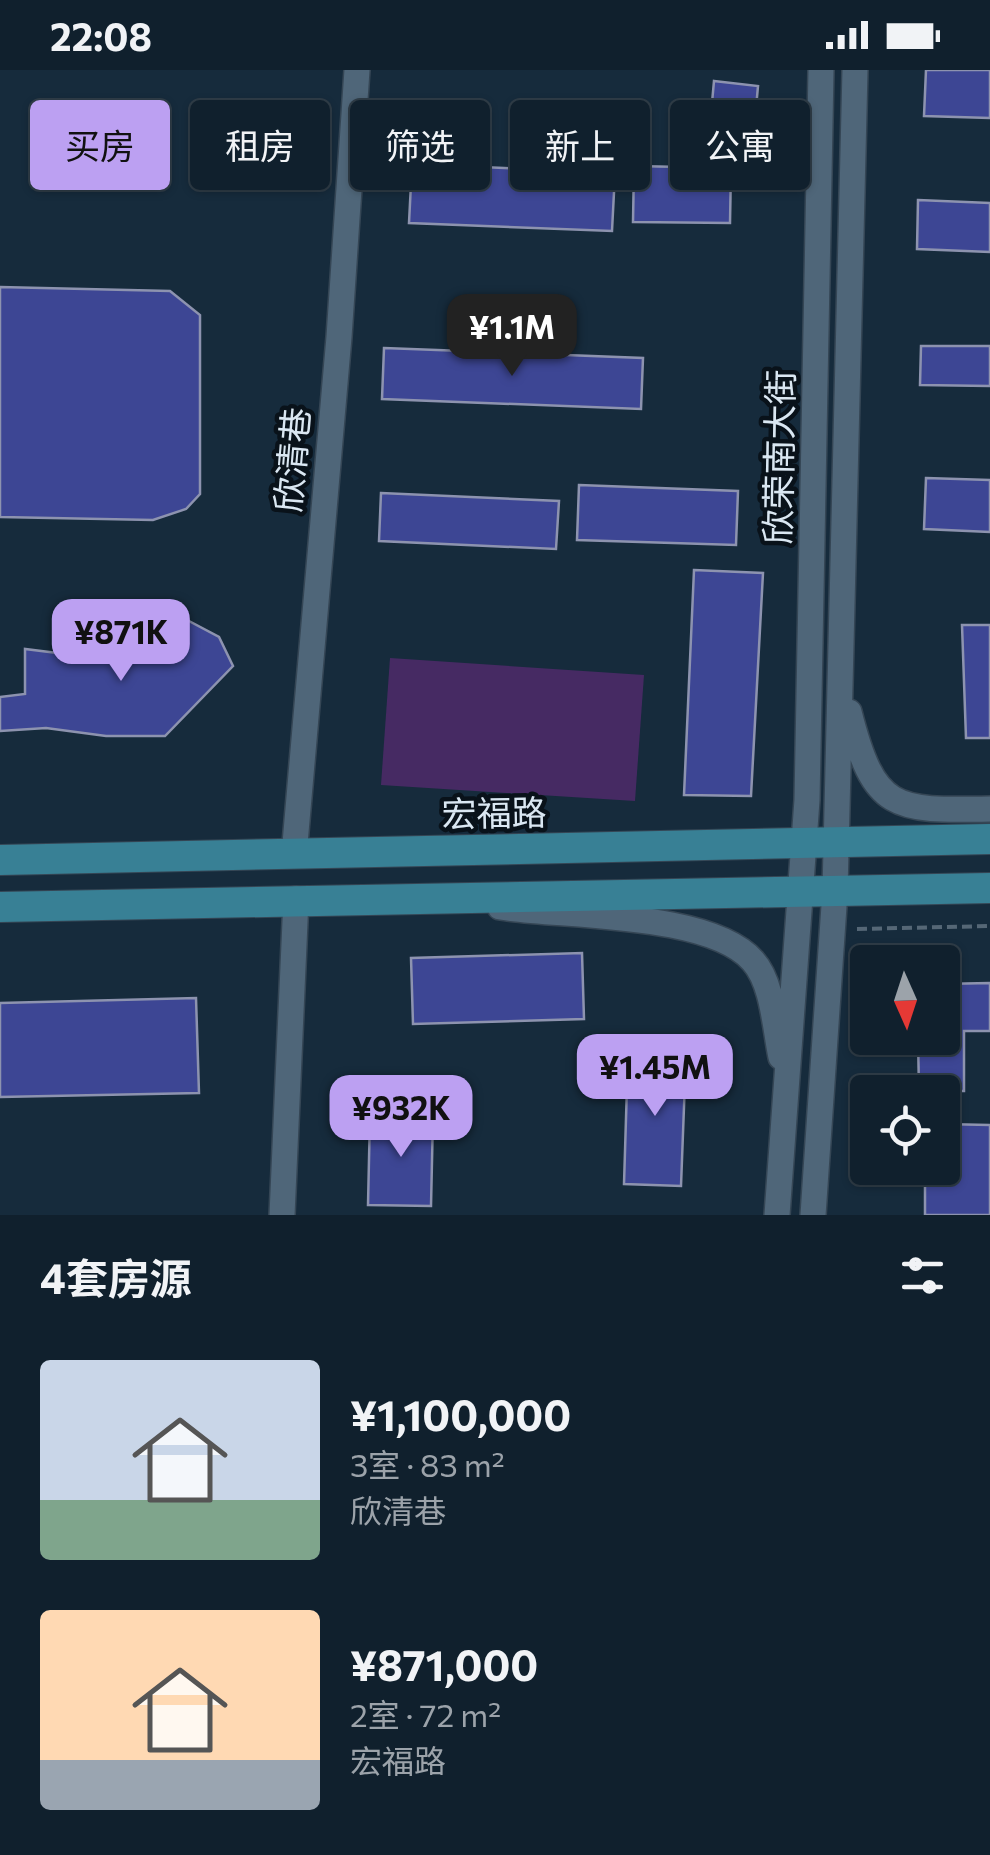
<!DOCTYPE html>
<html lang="zh">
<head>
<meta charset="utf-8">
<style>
  :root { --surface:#10202d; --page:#192835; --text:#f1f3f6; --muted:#9ca3aa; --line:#303e49; --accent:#bca0f2 }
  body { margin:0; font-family:Commissioner,"Noto Sans SC",sans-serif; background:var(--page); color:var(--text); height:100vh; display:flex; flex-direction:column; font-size:38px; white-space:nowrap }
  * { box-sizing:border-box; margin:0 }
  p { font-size:32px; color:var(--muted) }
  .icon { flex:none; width:55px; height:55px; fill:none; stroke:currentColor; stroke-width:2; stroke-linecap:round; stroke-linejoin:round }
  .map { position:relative; height:1145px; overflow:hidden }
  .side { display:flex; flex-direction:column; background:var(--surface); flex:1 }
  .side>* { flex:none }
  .banner { position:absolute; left:30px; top:30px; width:930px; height:90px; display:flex; gap:20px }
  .needle { width:65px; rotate:177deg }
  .fabs { position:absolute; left:850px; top:875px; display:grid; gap:20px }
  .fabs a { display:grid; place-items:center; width:110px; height:110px; border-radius:10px; background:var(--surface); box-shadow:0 2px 8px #0004,0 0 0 2px var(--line); font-size:50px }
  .price { position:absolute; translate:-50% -85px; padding:0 22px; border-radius:20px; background:var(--accent); color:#111; font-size:32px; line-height:65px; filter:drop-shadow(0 2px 5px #0008) }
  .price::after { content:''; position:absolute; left:50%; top:60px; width:30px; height:22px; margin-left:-15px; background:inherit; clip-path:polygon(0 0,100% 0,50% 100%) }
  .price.current { background:#222; color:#fff }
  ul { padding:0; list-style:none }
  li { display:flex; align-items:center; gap:30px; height:250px; padding:0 40px }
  li span { display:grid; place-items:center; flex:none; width:280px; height:200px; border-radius:10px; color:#555 }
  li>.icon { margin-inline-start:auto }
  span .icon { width:120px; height:120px; fill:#fffc; stroke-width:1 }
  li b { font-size:42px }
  h2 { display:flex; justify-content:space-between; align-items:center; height:120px; padding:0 40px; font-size:42px }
  .chip { padding:0 35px; border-radius:10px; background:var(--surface); box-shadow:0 2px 8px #0004,0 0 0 2px var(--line); font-size:35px; line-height:90px }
  .chip.current { background:var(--accent); color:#111 }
  .status { display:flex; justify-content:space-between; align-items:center; height:70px; padding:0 50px; background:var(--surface); direction:ltr }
  .status svg { height:28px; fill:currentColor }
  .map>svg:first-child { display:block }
  .green { fill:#462a63 }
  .building { fill:#3d4694; stroke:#8d93af; stroke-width:2.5 }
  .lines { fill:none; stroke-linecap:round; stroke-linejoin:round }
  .minor-casing { stroke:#354655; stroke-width:28 }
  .major-casing { stroke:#354655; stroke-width:32 }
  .path { stroke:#556776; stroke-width:4; stroke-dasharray:10 5; stroke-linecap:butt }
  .minor { stroke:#4f6679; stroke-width:25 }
  .major { stroke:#388095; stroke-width:30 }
  .labels { text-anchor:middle; stroke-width:9; stroke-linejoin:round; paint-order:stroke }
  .street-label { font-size:35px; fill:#dae7f2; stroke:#09121a }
</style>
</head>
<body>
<div class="status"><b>22:08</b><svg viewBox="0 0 49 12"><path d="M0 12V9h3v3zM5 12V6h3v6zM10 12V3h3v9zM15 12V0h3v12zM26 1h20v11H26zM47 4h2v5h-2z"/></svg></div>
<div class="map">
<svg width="990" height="1145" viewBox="0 0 990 1145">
  <rect width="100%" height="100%" fill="#162b3c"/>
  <path class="green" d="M390,588L644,605L635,731L381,715Z"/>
  <path class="building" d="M926,0H990V48L924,46Z
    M714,11L758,16L753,71L709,66Z
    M412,94L615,103L612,161L409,153Z
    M634,96L731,98L730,153L633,152Z
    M918,130L990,133V182L917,179Z
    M0,217L170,221L200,245V424L186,439L153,450L0,447Z
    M921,276H990V316L920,315Z
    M384,278L643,288L641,339L382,329Z
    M926,408L990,410V462L924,459Z
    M579,415L738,421L736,475L577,470Z
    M381,423L559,431L556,479L379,471Z
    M694,500L763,503L751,726L684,725Z
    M170,541L219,567L233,596L165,666H106L46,658L0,661V627L25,624V579L105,589Z
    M962,555H990V668H966Z
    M582,883L584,949L413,954L411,888Z
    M990,913V961H964V1021H919L918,968H942V914Z
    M196,928L199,1023L0,1027V933Z
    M628,983L686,984L681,1116L624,1114Z
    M370,1045L433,1046L431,1136L368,1135Z
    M942,1054L990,1055V1145H925V1098H942Z"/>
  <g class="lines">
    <defs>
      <path id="minor" d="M849,642C874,741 894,741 990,739
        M294,785L339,267L357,0
        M500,837C565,847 710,842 753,891C773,913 775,959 781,987
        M282,1145L296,829
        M777,1145L807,730L821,0
        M813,1145L835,821L855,0"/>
      <path id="major" d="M0,790L990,769
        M0,837L990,818"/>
    </defs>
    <use href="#minor" class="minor-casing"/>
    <use href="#major" class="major-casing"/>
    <path class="path" d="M857,859L990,856"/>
    <use href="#minor" class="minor"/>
    <use href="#major" class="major"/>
  </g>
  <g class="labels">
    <g class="street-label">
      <text transform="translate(780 387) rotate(-89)" y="12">欣荣南大街</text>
      <text transform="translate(293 390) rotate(-85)" y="12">欣清巷</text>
      <text transform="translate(494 744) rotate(-1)" y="12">宏福路</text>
    </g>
  </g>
</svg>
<div class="fabs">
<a><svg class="needle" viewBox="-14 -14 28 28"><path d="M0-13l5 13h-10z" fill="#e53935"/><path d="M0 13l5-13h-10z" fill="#9ca3aa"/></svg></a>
<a><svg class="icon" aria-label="locate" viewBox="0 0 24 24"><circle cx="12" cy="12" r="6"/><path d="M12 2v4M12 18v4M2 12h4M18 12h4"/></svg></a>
</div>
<b class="price current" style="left:512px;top:309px">¥1.1M</b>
<b class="price" style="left:121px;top:614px">¥871K</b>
<b class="price" style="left:655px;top:1049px">¥1.45M</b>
<b class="price" style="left:401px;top:1090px">¥932K</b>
<div class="banner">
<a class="chip current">买房</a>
<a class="chip">租房</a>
<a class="chip">筛选</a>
<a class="chip">新上</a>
<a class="chip">公寓</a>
</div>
</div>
<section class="side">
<h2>4套房源<svg class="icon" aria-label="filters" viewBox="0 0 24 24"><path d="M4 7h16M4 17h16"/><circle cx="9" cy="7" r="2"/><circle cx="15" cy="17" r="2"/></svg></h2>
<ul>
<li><span style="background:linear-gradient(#c9d6e8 70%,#7fa58c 0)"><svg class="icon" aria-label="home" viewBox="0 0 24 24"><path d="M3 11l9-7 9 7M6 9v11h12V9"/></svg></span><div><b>¥1,100,000</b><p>3室 · 83 m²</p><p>欣清巷</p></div></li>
<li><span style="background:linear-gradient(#ffd9b3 75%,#9aa5b1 0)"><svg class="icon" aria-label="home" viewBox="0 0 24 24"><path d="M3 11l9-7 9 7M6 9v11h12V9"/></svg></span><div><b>¥871,000</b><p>2室 · 72 m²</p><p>宏福路</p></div></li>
</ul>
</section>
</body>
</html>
